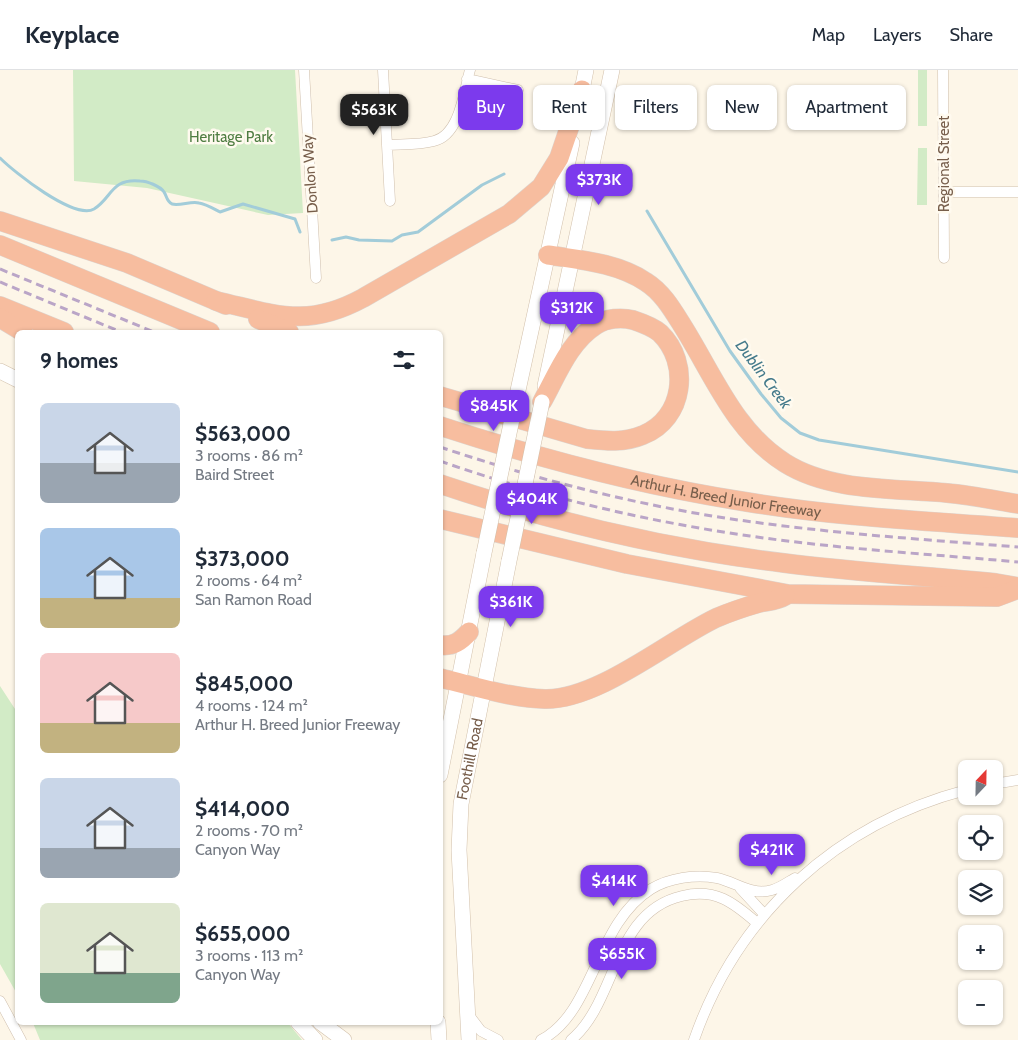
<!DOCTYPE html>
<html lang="en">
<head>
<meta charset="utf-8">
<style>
  :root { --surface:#fff; --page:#f6f6f7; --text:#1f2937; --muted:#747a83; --line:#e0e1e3; --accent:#7c3aed }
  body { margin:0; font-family:Cabin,sans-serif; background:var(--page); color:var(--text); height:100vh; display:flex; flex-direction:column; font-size:19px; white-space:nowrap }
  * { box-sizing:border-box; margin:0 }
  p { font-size:16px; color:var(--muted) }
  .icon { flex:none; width:28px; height:28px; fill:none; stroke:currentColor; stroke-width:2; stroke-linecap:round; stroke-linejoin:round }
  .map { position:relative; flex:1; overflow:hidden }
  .side { position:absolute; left:15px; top:260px; width:428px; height:695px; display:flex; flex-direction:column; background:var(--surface); border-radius:8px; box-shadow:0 1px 4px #0004 }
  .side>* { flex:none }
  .banner { position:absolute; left:458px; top:15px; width:475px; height:45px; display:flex; gap:10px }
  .needle { width:32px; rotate:22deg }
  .controls { position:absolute; left:958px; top:690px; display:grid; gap:10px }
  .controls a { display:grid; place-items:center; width:45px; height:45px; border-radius:8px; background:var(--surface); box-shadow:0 1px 4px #0004; font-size:25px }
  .price { position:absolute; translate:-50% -42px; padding:0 11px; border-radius:10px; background:var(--accent); color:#fff; font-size:16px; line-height:32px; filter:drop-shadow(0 1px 2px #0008) }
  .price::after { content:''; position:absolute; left:50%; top:30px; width:15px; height:11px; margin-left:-8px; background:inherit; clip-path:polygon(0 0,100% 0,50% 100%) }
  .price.current { background:#222; color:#fff }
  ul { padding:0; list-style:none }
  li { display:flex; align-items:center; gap:15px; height:125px; padding:0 25px }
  li span { display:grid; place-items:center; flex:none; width:140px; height:100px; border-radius:8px; color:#555 }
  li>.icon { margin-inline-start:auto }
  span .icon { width:60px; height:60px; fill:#fffc; stroke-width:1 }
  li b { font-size:21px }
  h2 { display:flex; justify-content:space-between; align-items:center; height:60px; padding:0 25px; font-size:21px }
  .chip { padding:0 18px; border-radius:8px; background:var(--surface); box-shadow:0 1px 4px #0004; font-size:18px; line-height:45px }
  .chip.current { background:var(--accent); color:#fff }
  header { display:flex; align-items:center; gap:30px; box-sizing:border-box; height:70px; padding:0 25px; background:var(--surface); border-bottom:1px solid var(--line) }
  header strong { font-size:24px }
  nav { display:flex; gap:28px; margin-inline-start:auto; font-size:18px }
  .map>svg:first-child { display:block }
  .green { fill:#d2ebc6 }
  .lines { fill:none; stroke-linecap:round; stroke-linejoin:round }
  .stream { stroke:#a2ccd9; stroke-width:3 }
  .minor-casing { stroke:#cfbfad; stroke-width:11 }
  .secondary-casing { stroke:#d2c0ab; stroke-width:16 }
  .motorway-casing { stroke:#dcd5d0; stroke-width:20 }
  .minor { stroke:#fff; stroke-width:10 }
  .secondary { stroke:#fff; stroke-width:15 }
  .motorway { stroke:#f7bd9f; stroke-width:19 }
  .rail { stroke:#baa5c7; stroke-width:3; stroke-dasharray:8 5; stroke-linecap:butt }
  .secondary-bridge-casing { stroke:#d2c0ab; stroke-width:16; stroke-linecap:butt }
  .secondary-bridge { stroke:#fff; stroke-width:15 }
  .labels { text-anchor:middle; stroke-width:5; stroke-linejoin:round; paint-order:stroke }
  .park-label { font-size:15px; fill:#4f7d42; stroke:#fffaef }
  .street-label { font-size:15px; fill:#775e4b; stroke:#fffaef }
  .water-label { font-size:16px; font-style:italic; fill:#447a8b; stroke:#fffaef }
</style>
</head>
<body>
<header>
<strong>Keyplace</strong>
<nav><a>Map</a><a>Layers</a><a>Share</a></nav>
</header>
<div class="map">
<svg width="1018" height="970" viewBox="0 0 1018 970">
  <rect width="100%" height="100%" fill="#fdf6e8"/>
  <path class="green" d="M73,0H295L303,143L268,145L147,118L74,111Z
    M918,0H927V56H918Z
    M918,78H927V135H917Z
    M0,616L17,642V924L0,894Z
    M33,953H288L302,970H40Z"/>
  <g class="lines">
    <path class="stream" d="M0,88C14,102 74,150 94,139C112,128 111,108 140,111C147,111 160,116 164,122C167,126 166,131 172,134C180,136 191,131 199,133C206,134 214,139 220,142L243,134L295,149L300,162
      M647,141L730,281L761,324L781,348L800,363L819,370L1018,402
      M332,170L346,167L359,170L392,171L402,165L418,162L482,115L504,104"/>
    <defs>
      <path id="minor" d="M304,0L316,208
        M383,0L390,131
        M943,0L944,188
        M467,9L518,20
        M387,75C402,74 420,75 434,71C460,65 464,21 470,0
        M944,122H1018
        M994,714L1018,710
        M740,818L764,844
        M0,931L21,970
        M468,944L481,961L498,970
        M541,970C594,943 595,854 651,819C669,808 695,804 717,808C736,812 751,826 772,820C780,818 788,812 795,808
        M571,970C618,931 612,842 682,826C715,818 733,832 757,853
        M694,970C738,843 837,754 966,720"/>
      <g id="secondary">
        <path d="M580,30L586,0"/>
        <path d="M0,301L18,310"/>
        <path d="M545,316L612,0"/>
        <path d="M517,325L572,73"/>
        <path d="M440,705L484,483"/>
        <path d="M298,952L315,970"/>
        <path d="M320,952L344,970"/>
        <path d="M438,952L439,970"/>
        <path id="s1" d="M469,970L459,780L461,734L509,491"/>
      </g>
      <g id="motorway">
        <path d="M0,151L127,193L226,235"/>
        <path d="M0,175L210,262"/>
        <path d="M548,185C581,190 618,193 646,212C662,222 672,239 682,255C713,304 734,361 785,393C831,422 895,418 947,423C971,425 994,430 1018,434"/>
        <path d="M216,231C275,244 306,259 363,228L509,144L541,117L559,88L582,20"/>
        <path d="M0,236L64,262"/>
        <path d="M0,248L23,262"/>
        <path d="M258,249L289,262"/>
        <path d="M440,326L587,369C606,371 624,373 643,365C684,349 691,293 660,263C653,257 642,253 633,250C622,247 606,248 596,255C569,272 557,305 542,332"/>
        <path id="s2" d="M440,356C541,389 643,416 747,432C837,447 928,451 1018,458"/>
        <path d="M440,414C552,452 667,479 784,493C854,502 925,506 996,513L1018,517"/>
        <path d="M440,449L627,494L788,524L997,527L1018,519"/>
        <path d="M440,575C453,577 461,571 469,562"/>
        <path d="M440,608C474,616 510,628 545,629C598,630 668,571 716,548C730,542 745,537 759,533C768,531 777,531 785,526"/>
      </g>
    </defs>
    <use href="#minor" class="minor-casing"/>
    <use href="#secondary" class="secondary-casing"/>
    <use href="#motorway" class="motorway-casing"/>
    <use href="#minor" class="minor"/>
    <use href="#secondary" class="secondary"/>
    <use href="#motorway" class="motorway"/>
    <path class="rail" d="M0,199L154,262
      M0,212L121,262
      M440,377C542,411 647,438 753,452C841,464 930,470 1018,477
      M440,391C540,426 644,451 750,466C839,479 929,484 1018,492"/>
    <defs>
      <path id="secondary-bridge" d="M484,483L517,325
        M509,491L542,332"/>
    </defs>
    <use href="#secondary-bridge" class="secondary-bridge-casing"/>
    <use href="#secondary-bridge" class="secondary-bridge"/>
  </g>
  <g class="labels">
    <g class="park-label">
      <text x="231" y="72">Heritage Park</text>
    </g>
    <g class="street-label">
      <text transform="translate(944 94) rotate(-90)" y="5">Regional Street</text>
      <text transform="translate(310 104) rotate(-94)" y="5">Donlon Way</text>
      <text dy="5" stroke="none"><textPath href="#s2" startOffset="295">Arthur H. Breed Junior Freeway</textPath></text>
      <text dy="5" stroke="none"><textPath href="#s1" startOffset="282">Foothill Road</textPath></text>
    </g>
    <g class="water-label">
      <text transform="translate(764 304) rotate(53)" y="6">Dublin Creek</text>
    </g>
  </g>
</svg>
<div class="controls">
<a><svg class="needle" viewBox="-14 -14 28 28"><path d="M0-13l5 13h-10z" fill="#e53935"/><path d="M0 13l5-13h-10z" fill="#747a83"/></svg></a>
<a><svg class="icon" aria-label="locate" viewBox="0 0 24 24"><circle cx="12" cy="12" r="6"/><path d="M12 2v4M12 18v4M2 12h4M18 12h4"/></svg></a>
<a><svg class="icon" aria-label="layers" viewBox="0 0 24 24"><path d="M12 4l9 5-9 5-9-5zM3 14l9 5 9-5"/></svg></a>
<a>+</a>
<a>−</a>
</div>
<b class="price current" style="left:374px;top:66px">$563K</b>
<b class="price" style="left:599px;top:136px">$373K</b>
<b class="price" style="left:572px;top:264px">$312K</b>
<b class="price" style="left:494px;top:362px">$845K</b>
<b class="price" style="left:532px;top:455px">$404K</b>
<b class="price" style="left:511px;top:558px">$361K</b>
<b class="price" style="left:772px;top:806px">$421K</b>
<b class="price" style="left:614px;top:837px">$414K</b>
<b class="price" style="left:622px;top:910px">$655K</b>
<div class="banner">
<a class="chip current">Buy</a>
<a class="chip">Rent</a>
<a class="chip">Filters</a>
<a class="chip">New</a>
<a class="chip">Apartment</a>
</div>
<section class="side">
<h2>9 homes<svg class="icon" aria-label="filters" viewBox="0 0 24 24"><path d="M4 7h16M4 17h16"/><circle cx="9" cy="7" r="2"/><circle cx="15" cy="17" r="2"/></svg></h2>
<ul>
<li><span style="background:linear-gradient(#c9d6e8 60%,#9aa5b1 0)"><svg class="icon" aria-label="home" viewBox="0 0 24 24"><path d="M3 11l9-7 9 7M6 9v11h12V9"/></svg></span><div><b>$563,000</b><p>3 rooms · 86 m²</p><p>Baird Street</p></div></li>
<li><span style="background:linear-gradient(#a9c7e8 70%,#c2b280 0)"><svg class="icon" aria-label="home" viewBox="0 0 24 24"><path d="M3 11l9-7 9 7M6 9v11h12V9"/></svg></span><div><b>$373,000</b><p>2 rooms · 64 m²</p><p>San Ramon Road</p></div></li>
<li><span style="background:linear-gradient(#f6c9c9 70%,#c2b280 0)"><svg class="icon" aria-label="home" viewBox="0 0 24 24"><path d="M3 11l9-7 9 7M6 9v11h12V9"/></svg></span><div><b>$845,000</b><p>4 rooms · 124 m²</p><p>Arthur H. Breed Junior Freeway</p></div></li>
<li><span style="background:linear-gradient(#c9d6e8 70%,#9aa5b1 0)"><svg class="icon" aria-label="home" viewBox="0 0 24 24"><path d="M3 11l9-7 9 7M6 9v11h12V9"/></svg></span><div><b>$414,000</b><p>2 rooms · 70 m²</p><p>Canyon Way</p></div></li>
<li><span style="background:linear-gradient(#dfe7d0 70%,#7fa58c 0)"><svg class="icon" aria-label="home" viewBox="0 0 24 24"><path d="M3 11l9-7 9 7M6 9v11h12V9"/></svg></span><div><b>$655,000</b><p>3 rooms · 113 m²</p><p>Canyon Way</p></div></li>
</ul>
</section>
</div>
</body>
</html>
